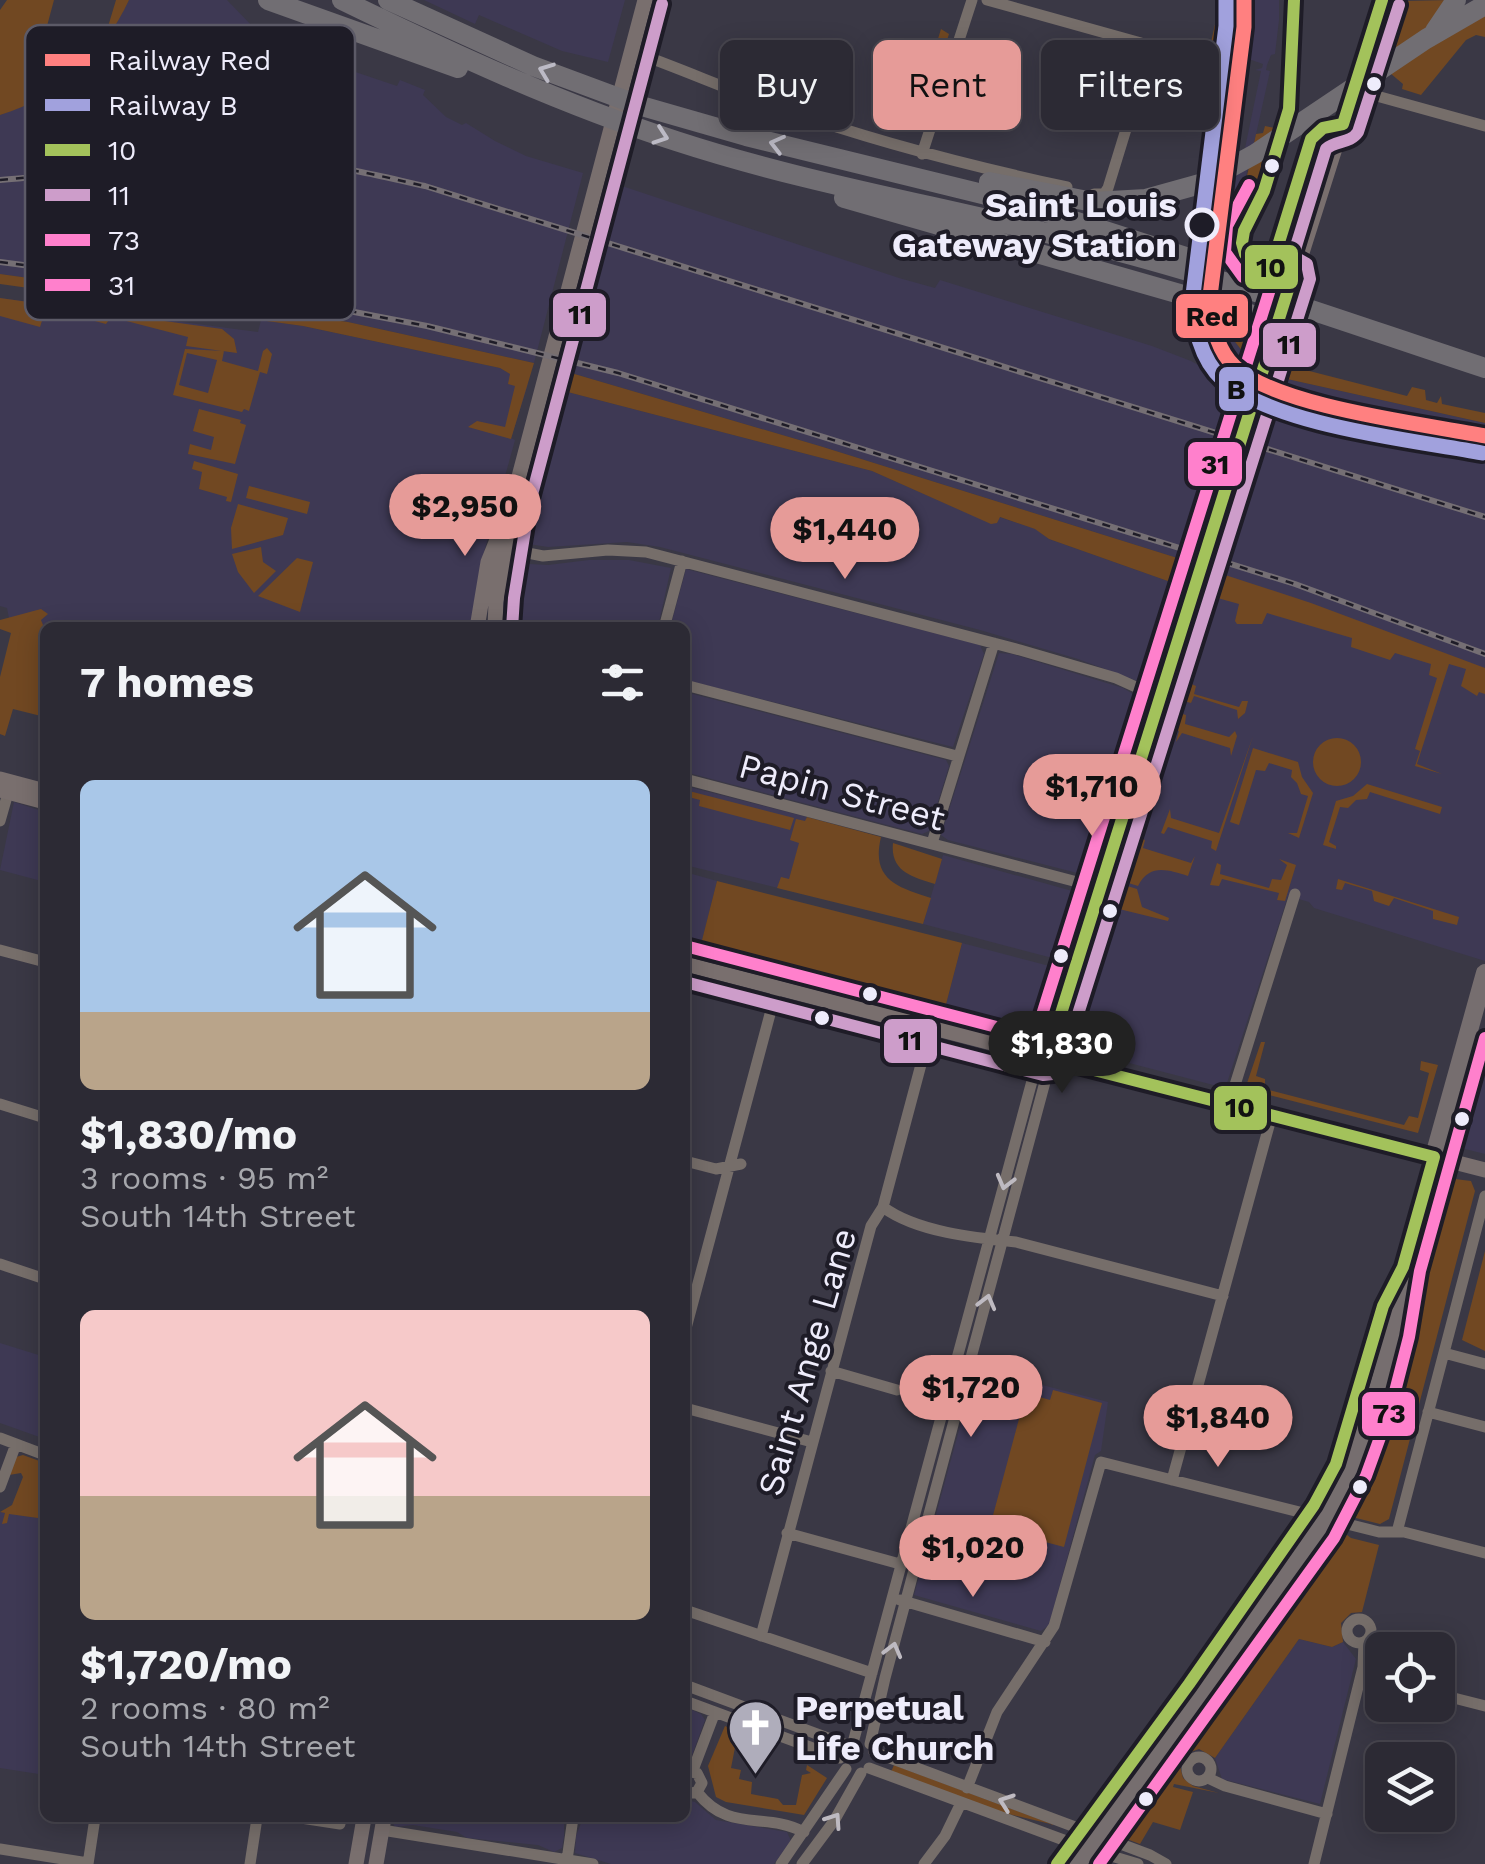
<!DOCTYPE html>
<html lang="en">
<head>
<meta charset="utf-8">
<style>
  :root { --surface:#2c2a34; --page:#383640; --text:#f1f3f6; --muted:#a6a7ac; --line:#48464f; --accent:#e69b98 }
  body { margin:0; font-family:"Work Sans",sans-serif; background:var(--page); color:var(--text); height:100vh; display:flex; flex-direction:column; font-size:38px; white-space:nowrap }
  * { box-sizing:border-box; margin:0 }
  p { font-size:32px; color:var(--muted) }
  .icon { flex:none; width:55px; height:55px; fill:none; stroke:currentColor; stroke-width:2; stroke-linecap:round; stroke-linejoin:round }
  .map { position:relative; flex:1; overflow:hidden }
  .side { position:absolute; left:40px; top:622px; width:650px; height:1200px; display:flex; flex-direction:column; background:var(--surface); border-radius:15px; box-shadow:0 5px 25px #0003,0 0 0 2px var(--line) }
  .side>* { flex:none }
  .top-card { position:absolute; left:720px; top:40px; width:615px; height:90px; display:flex; gap:20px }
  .tools { position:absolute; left:1365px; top:1632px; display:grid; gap:20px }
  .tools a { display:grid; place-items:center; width:90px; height:90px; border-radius:15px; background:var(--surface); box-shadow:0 5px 25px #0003,0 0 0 2px var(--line); font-size:50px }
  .price { position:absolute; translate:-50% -85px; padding:0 22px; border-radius:35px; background:var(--accent); color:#111; font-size:32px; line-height:65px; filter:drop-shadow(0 2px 5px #0008) }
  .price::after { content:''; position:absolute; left:50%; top:60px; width:30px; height:22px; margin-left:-15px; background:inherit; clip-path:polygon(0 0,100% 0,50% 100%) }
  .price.on { background:#222; color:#fff }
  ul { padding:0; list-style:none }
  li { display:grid; align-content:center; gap:20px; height:530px; padding:0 40px }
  li span { display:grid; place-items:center; height:310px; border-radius:15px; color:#555 }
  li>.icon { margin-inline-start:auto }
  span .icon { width:180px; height:180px; fill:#fffc; stroke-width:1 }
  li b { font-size:42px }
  h2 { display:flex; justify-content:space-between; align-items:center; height:120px; padding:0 40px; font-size:42px }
  .pill { padding:0 35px; border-radius:15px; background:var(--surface); box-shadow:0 5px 25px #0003,0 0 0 2px var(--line); font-size:35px; line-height:90px }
  .pill.on { background:var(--accent); color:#111 }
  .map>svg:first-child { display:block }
  .built { fill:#3e3954 }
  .green { fill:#714822; fill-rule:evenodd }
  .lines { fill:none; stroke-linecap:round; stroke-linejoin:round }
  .minor { stroke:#766e6a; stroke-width:11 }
  .secondary { stroke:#796f6e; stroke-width:15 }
  .primary { stroke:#766e6f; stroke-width:18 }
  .motorway { stroke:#716e73; stroke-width:20 }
  .rail-casing { stroke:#756f74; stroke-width:6 }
  .rail { stroke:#1e1c27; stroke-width:2.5; stroke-dasharray:8; stroke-linecap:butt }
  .bus-1-casing { stroke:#1e1c27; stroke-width:20 }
  .bus-2-casing { stroke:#1e1c27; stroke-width:20 }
  .bus-3-casing { stroke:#1e1c27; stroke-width:20 }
  .bus-4-casing { stroke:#1e1c27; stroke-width:20 }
  .bus-1 { stroke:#a3c25b; stroke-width:12 }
  .bus-2 { stroke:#cd9dca; stroke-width:12 }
  .bus-3 { stroke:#ff80cc; stroke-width:12 }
  .bus-4 { stroke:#ff80cc; stroke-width:12 }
  .rail-1-casing { stroke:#1e1c27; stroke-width:22 }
  .rail-2-casing { stroke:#1e1c27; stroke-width:22 }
  .rail-1 { stroke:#ff8080; stroke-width:15 }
  .rail-2 { stroke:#a1a1dd; stroke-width:15 }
  .oneway { stroke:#bcbac5 }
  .oneway2 { stroke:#bebac1 }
  .bus-dot { fill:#eeecfb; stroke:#1e1c27; stroke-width:4 }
  .stop-dot { fill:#1e1c27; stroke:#eeecfb; stroke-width:5 }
  .labels { text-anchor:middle; stroke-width:8; stroke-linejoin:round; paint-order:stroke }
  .stop-label { font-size:35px; font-weight:bold; fill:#eeecfb; stroke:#1e1c27; text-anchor:end }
  .street-label { font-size:35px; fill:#eeecfb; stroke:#1e1c27 }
  .poi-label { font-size:35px; font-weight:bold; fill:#eeecfb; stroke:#1e1c27; text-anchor:start }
  .key { fill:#1e1c27; stroke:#5c5a67; stroke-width:2.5 }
  .key-label { font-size:28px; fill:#eeecfb }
  .line-badge { stroke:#1e1c27; stroke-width:4 }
  .pale-badge-label { font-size:28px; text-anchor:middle; font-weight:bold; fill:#111 }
</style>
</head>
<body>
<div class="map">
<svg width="1485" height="1864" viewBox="0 0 1485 1864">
  <rect width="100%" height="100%" fill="#3a3845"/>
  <path class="built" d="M129,0H227L255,29L287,49L397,86L400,80L425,90L423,95L446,117L462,125L466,123L495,141L526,156L583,173L534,363L348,322L0,274V115L36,101L71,79L106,42Z
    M424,0H625L608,62L562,51L479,15L475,24Z
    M1238,0H1279V20L1275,54L1271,55L1267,65L1266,70L1270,71L1253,148L1244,153L1261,71L1255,70L1262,68L1263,64L1243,57L1242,62L1249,63L1248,68H1241L1229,160L1222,166L1235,61L1238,57Z
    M1249,162L1229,260L1212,254L1221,179Z
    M610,182L899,278L935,288L940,280L1152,346L1191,361L1241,389L1187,561L823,447L561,370Z
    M0,298L258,332L261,320L303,326L500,368L528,384L511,438L515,440L483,556L472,627L45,628V712L12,633L7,608L0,606Z
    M1206,309L1224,314L1232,338L1250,361L1243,380L1219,352L1210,333Z
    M1278,377L1485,423V961L1314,908L1309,902L1288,896L1227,1083L1221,1087L1072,1048L1067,1038Z
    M556,389L872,471L965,512L997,523L999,517L1036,529L1049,539L1179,585L1148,685L1078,659L980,630L660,547L627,542L548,547L522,543L517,537L521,519L528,511Z
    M589,560H629L671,568L658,627L502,628L504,587L511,563L548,565Z
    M686,569L980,645L984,654L953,747L685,680V628H670Z
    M999,653L1012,654L1123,688L1143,700L1085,875L948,840L941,835Z
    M685,692L946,760L949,766L929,831L922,834L685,772Z
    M685,786L807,817L786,890L685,865Z
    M14,802L45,812V882L0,870Z
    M943,855L1083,894L1064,961L923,924Z
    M685,872L717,881L699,953L685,949Z
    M962,943L1061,969L1039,1038L943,1015Z
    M1485,1030V1154L1457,1147L1454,1143Z
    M0,1343L45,1357V1439L0,1423Z
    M976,1368L1108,1402L1101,1451L1095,1455L1049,1625L1041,1631L914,1595Z
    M0,1512L45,1519V1775L0,1768Z
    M1299,1639L1332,1647L1343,1642L1356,1659L1320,1804L1222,1779L1215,1758Z
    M685,1707L701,1714L705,1720L691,1758L685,1766Z
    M685,1800L695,1802L716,1820L787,1832L791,1841L774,1864H611L575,1853L576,1836L583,1818H685Z
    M390,1818H564V1836L562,1848L554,1852L538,1845L467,1838L457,1832L413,1825L395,1827Z"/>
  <path class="green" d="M7,0H54L33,78L44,86C70,73 88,56 99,29L107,30L116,0H129C102,57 61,96 0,115V10Z
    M1215,0H1238L1237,55H1230L1231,45L1219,44L1218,53L1209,51L1216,20Z
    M1451,0L1444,14L1386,59L1402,1Z
    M1485,10V37L1476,35L1466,40L1421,95L1402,89L1403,84L1390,73Z
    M941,29L949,34L926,105L910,101L917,79L925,81Z
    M1222,70L1234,73L1222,166L1198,178L1210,154Z
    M1265,126L1279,129L1260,189L1234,240L1235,253L1249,268L1229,260L1256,134L1263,133Z
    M0,274L348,322L534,363L511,439L468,427L477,421L505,427L515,386L508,384L510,374L500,368L303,326L0,284Z
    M0,298L222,329L234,339L237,353L186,346L188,337L111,317L106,324L46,308L40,327L0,316Z
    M1224,314L1258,328L1250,361L1232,338Z
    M267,348L272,354L267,374L260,372L249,411L244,409L242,412L173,395L185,349L224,351L222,361L258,371L263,351ZM187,353L217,360L208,393L179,385Z
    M1282,364L1407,396L1412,387L1425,390L1426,400L1437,403L1441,396L1442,404L1485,413V423L1278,377Z
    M561,370L823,447L1187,561L1179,585L1049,539L1035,529L1000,517L997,523L991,524L872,471L556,389Z
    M199,409L241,420L240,423L246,425L235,464L188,454L190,444L211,450L214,437L193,431Z
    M194,461L238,474L231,502L226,501L227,497L199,489L202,472L192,469Z
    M249,486L310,502L307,514L246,498Z
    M238,504L288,518L283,535L232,549L231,528Z
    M261,547L263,562L276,571L254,593L238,572L232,554Z
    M297,558L313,562L300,612L258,596Z
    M1216,572L1311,603L1485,668V694L1479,692L1477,696L1461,686L1466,669L1449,664L1417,764L1442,774L1415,766L1420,751L1415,749L1437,678L1429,675L1431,664L1395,653L1390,660L1351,647L1352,638L1267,613L1262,624H1237L1235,621L1239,604L1214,597L1187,682L1196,686L1194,694L1239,707L1242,701H1248L1245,713L1238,719L1237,710L1194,696L1191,703L1176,699Z
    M41,609L48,614L41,620L45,630V717L13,709L5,736L0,734V677L11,633L0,629V620Z
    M1176,712L1186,715L1185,724L1229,737L1235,731L1237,736L1231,756L1230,748L1182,733L1176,742L1179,731L1171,728Z
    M1253,736L1216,851L1211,848L1212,841L1168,827L1164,834L1161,833L1170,809L1171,818L1219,833Z
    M1313 762a24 24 0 1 1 48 0a24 24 0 1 1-48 0Z
    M1253,748L1298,762L1302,777L1313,793L1299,838L1288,833H1297L1308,796L1301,794L1297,783L1291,777L1292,770L1269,763L1265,771L1256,770L1239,825L1230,822Z
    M1367,784L1442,807L1440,814L1370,792L1367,799L1356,800L1348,808L1340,807L1329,842L1336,846V849L1323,845L1336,801L1353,796Z
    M685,790L794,818L790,830L699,806L700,800L685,796Z
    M1144,807L1137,837L1145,840L1143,848L1191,863L1195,856L1188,876C1168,870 1150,863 1138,886L1122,881Z
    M807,817L881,837C871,879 896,887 931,898L923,924L777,888L781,877L789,879L799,843L790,840L796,819L805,821Z
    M893,843L942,859L935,884C912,877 890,871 893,843Z
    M1279,859L1296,865L1285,901L1277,900L1279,893L1222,879L1219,886L1210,885L1217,863L1221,865L1220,874L1269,888L1272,879L1281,880L1287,865Z
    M1338,879L1459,917L1457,925L1433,919V911L1394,898L1389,906L1374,901L1372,891L1345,883L1342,890L1336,889Z
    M717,881L962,943L944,1012L700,948Z
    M1121,884L1137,889L1142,907L1169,918L1168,921L1115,908L1103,950L1100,949Z
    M1261,1042H1265L1256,1076L1265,1079V1089L1404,1125L1409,1116L1418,1118L1429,1073L1420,1070L1421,1061L1438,1065L1418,1133L1245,1089Z
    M1455,1179L1471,1181L1475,1191L1389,1519L1380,1524L1352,1517L1345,1511L1346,1501L1361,1464L1445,1189Z
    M1485,1251V1351L1462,1340Z
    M1053,1390L1102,1403L1064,1547L1000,1530L992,1559L982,1556L1026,1393L1050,1400Z
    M23,1455L45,1463L40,1469L45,1471V1519L9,1514L7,1523L2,1524L5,1513L0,1512L12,1505L23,1477L21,1473L9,1475L16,1457Z
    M1338,1528L1351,1538L1379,1545L1362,1612L1351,1613L1341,1623L1343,1642L1332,1647L1299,1639L1215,1758L1199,1749L1185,1754L1180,1766L1183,1778L1193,1786L1219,1793L1174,1784L1173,1787L1193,1792L1180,1830L1153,1822L1140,1844L1116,1835L1112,1829L1327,1531Z
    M725,1726L738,1732L731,1768L741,1770L739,1779L752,1782L751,1794L778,1799L783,1805H796L802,1775L811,1773L806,1770L807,1765L827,1778L804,1815L726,1802L716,1797L708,1766Z
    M894,1765L1055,1825L996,1811L891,1772Z"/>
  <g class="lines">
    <path class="minor" d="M987,0L1141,43L1146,47L1147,61L1108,188L1104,194H1094
      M631,51C682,69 731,91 783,109C876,142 970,166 1067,187
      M1355,90L1485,126
      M922,154L972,0
      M502,548L543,556L608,550L646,552L1020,650L1116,678L1178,706
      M664,628L682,561
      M685,685L957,756
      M685,779L1100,888
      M0,821L10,786
      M932,843L994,643
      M0,950L45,962
      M0,1104L45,1118
      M1229,1104L1295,894
      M685,1161L716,1169L741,1164
      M883,1207C916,1232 976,1238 1016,1242L1223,1296
      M0,1264L45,1279
      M685,1332L777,988
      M1444,1353L1485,1364
      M831,1371L897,1390
      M685,1408L812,1442
      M1428,1412L1485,1427
      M0,1438L45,1455
      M1172,1480L1272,1115
      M0,1487L16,1444
      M1397,1532L1485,1196
      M787,1533L900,1564
      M900,1600L1045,1642
      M685,1610L872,1673
      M1347 1631a12 12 0 1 1 24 0a12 12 0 1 1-24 0Z
      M761,1636L871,1226L883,1207L931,1027
      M1361,1675L1382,1680
      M685,1685L844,1744
      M1438,1694L1485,1706
      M685,1701L840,1758
      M854,1739L1032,1081L1047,1058
      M870,1744L885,1678L1045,1082L1047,1058
      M874,1752L1150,1855L1166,1864
      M1187 1769a12 12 0 1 1 24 0a12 12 0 1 1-24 0Z
      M869,1768L1088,1849L1138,1864
      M693,1770L715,1712
      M685,1771L697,1773L702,1783L697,1792L685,1794
      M1208,1778L1225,1786L1327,1814
      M967,1788L997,1712L1054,1626L1101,1462L1379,1532H1404L1485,1553
      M697,1792C730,1834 764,1811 804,1832
      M301,1818L340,1824
      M382,1830L593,1864
      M0,1849L88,1863
      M567,1860L573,1818
      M88,1864L95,1818
      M250,1864L257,1818
      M781,1864L846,1769
      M802,1864L834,1821L861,1773
      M924,1864L945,1836L961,1803
      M1314,1864L1363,1667L1364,1642"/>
    <path class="secondary" d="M477,628L488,562L512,503L645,0
      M495,628L496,602L511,517
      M0,779L45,791
      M0,790L45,802
      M685,964L1485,1170
      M1047,1058L1382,0
      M356,1864L364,1818
      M376,1864L384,1818"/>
    <path class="primary" d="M1057,1864L1189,1684L1314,1505L1336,1464L1383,1306L1398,1277
      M1077,1864L1320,1528C1364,1456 1393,1351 1403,1267L1485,973"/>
    <path class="motorway" d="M268,0L458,68
      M342,0C451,53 561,104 676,141C820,188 971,211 1117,251C1242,284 1363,328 1485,368
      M388,0L533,66L638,105L746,136L1015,202L1189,258
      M1435,31L1456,0
      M989,182L1093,202L1146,199L1200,184L1255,154L1426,39L1485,5
      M844,198L1278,322"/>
    <defs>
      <path id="rail" d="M228,148L318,151
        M0,180C104,171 209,156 313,165C351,168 388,178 425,186L1485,517
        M0,262L292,300L427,326L618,373L1295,584L1485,654"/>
    </defs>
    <use href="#rail" class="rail-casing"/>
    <use href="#rail" class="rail"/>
    <defs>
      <path id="bus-1" d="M1271,268L1311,139L1323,128L1343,124L1382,0
        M1293,274L1254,263L1245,254L1242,243L1244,231L1264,191L1289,109L1294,0
        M1047,1058L1293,274
        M1047,1058L1434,1157
        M1057,1864L1189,1684L1314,1505L1336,1464L1383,1306L1403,1267L1434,1157"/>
      <path id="bus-2" d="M512,628L514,598L529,506L662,4
        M685,982L1043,1075L1053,1074L1061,1068L1310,279L1307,264L1293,256L1326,149C1336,140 1350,144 1358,132L1399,5"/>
      <path id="bus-3" d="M1099,1864L1334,1538L1366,1476L1391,1407L1409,1337L1420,1271L1485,1038"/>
      <path id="bus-4" d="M689,947L1035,1037L1271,286L1243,277L1225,252L1227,226L1249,185"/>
    </defs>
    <use href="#bus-1" class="bus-1-casing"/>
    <use href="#bus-2" class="bus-2-casing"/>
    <use href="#bus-3" class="bus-3-casing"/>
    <use href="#bus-4" class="bus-4-casing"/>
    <use href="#bus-1" class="bus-1"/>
    <use href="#bus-2" class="bus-2"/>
    <use href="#bus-3" class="bus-3"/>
    <use href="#bus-4" class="bus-4"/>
    <defs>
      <path id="rail-1" d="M1244,0V27L1210,296C1211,320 1216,350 1235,367C1278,407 1424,424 1485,436"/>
      <path id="rail-2" d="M1226,0V26L1193,295C1193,325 1200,359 1223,380C1275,426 1413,440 1482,453"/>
    </defs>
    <use href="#rail-1" class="rail-1-casing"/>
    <use href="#rail-2" class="rail-2-casing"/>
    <use href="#rail-1" class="rail-1"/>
    <use href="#rail-2" class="rail-2"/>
  </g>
  <defs><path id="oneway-chevron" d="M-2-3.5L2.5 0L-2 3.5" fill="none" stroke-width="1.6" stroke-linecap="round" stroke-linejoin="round" transform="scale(2.5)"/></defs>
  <g class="oneway">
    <use href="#oneway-chevron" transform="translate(546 71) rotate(-159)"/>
    <use href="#oneway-chevron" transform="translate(661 136) rotate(19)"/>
    <use href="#oneway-chevron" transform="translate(777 144) rotate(-166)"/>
  </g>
  <g class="oneway2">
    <use href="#oneway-chevron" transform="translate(1005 1182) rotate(105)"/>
    <use href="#oneway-chevron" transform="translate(987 1302) rotate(-75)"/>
    <use href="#oneway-chevron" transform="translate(893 1650) rotate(-75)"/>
    <use href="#oneway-chevron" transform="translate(1006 1802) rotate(-160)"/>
    <use href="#oneway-chevron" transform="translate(834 1820) rotate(-56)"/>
  </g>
  <defs>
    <symbol id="church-pin" viewBox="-11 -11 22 30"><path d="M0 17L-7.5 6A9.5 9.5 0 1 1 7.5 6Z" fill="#afadbb" stroke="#1e1c27"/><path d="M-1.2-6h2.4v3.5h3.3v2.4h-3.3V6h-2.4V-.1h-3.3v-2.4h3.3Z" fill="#fff"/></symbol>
  </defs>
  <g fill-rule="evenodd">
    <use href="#church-pin" x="724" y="1696" width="63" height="86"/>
  </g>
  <g class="bus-dot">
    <circle cx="1374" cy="84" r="9"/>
    <circle cx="1272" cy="166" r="9"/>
    <circle cx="1110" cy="911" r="9"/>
    <circle cx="1061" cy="956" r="9"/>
    <circle cx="870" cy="994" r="9"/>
    <circle cx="822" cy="1018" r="9"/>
    <circle cx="1462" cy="1119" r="9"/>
    <circle cx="1360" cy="1487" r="9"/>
    <circle cx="1146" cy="1799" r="9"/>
  </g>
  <circle class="stop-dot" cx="1202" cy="225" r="15"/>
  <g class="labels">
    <g class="stop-label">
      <text x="1177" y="217">Saint Louis<tspan x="1177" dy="40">Gateway Station</tspan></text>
    </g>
    <g class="street-label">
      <text transform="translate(842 792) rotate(15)" y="12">Papin Street</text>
      <text transform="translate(807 1362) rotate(-74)" y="12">Saint Ange Lane</text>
    </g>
    <g class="poi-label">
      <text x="795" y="1720">Perpetual<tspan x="795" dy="40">Life Church</tspan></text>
    </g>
  </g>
  <rect x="25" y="25" width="330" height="295" rx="15" class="key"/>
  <rect x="45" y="54" width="45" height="12" fill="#ff8080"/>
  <rect x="45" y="99" width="45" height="12" fill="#a1a1dd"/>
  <rect x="45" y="144" width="45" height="12" fill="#a3c25b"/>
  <rect x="45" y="189" width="45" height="12" fill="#cd9dca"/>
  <rect x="45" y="234" width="45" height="12" fill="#ff80cc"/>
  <rect x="45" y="279" width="45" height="12" fill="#ff80cc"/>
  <g class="key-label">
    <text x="108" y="70">Railway Red</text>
    <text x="108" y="115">Railway B</text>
    <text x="108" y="160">10</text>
    <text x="108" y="205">11</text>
    <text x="108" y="250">73</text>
    <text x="108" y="295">31</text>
  </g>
  <g class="line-badge">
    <rect x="1243" y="243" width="57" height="48" rx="10" fill="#a3c25b"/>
    <rect x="551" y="291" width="57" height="48" rx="10" fill="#cd9dca"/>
    <rect x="1174" y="292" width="76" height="48" rx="10" fill="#ff8080"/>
    <rect x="1261" y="321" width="57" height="48" rx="10" fill="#cd9dca"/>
    <rect x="1217" y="365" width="39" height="48" rx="10" fill="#a1a1dd"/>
    <rect x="1186" y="440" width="58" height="48" rx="10" fill="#ff80cc"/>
    <rect x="882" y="1017" width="57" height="48" rx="10" fill="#cd9dca"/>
    <rect x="1212" y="1084" width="57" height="48" rx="10" fill="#a3c25b"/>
    <rect x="1360" y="1390" width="57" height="48" rx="10" fill="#ff80cc"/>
  </g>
  <g class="pale-badge-label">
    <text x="1271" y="277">10</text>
    <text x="580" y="324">11</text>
    <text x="1212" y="326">Red</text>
    <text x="1289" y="354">11</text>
    <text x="1236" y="399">B</text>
    <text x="1215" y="474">31</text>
    <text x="910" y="1050">11</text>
    <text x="1240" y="1117">10</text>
    <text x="1389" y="1423">73</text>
  </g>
</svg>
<div class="tools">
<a><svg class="icon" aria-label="locate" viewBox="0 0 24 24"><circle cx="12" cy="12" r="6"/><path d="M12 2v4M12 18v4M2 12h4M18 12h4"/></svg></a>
<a><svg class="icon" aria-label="layers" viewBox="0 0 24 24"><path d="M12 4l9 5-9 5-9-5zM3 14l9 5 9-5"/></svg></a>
</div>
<b class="price" style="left:465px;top:559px">$2,950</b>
<b class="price" style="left:845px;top:582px">$1,440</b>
<b class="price" style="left:1092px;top:839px">$1,710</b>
<b class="price on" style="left:1062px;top:1096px">$1,830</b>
<b class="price" style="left:971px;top:1440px">$1,720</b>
<b class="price" style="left:1218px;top:1470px">$1,840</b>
<b class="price" style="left:973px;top:1600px">$1,020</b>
<div class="top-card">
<a class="pill">Buy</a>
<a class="pill on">Rent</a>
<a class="pill">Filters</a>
</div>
<section class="side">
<h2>7 homes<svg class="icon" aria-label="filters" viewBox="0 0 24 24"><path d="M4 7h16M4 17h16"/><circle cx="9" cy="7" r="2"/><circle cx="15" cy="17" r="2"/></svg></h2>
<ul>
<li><span style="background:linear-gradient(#a9c7e8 75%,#b9a48a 0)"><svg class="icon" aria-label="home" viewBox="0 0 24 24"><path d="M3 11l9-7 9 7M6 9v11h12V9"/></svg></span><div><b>$1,830/mo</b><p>3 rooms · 95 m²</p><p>South 14th Street</p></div></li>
<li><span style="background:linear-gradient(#f6c9c9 60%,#b9a48a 0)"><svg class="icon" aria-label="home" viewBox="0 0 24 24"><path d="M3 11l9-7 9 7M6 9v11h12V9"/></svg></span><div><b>$1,720/mo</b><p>2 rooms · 80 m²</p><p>South 14th Street</p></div></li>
</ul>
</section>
</div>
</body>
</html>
